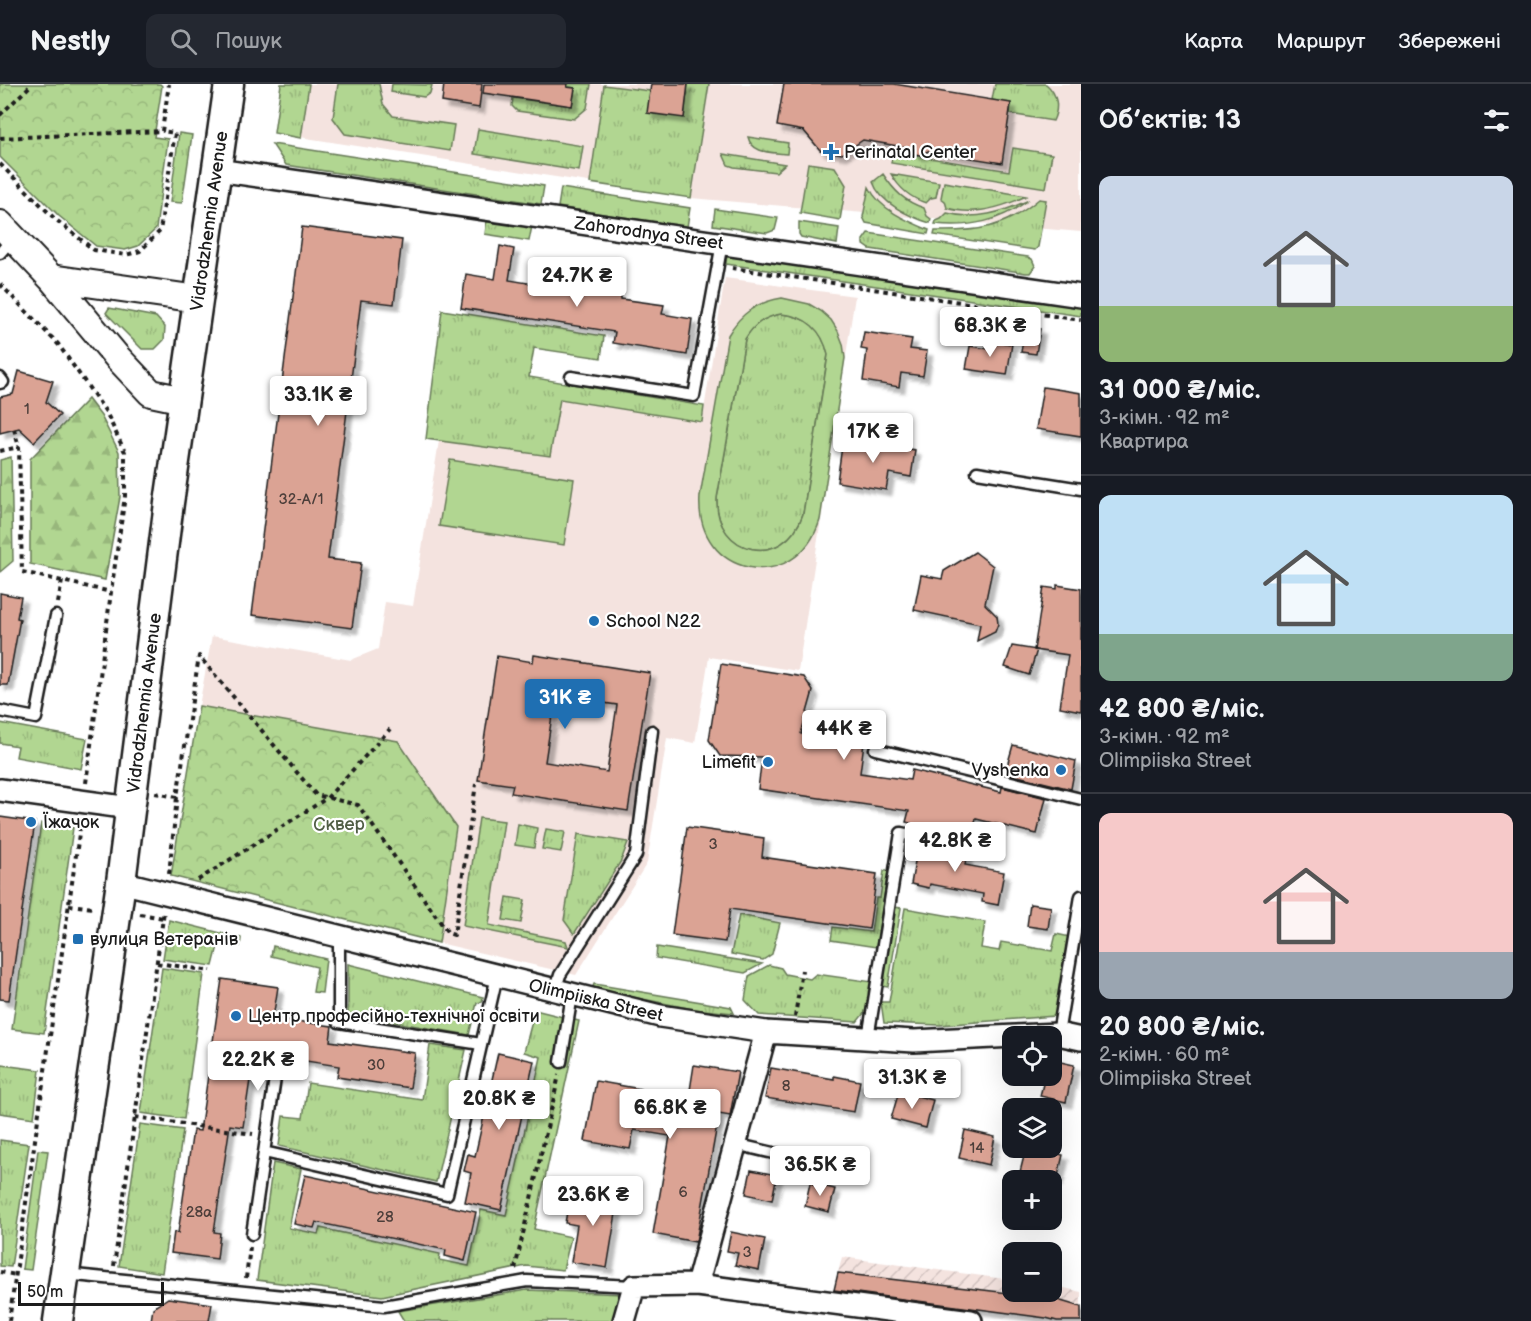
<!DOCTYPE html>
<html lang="uk">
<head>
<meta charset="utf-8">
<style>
  :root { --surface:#171b24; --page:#242831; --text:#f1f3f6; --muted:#9ea1a6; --line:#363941; --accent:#1f6fb2 }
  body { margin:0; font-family:"Balsamiq Sans",sans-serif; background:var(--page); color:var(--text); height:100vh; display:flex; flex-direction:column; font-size:22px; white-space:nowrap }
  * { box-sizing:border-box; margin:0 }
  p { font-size:20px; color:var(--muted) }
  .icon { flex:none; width:33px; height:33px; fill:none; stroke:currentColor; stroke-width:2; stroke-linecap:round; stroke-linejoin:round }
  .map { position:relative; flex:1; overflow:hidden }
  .sheet { display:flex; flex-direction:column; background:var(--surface); width:450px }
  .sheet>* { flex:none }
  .fabs { position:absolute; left:1002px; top:942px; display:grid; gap:12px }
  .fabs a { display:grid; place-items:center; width:60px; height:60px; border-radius:12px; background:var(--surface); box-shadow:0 6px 24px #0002; font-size:30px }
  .scale { position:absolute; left:18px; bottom:15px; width:146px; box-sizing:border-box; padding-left:6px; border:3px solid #1c1c1c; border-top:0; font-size:16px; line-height:21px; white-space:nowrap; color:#1c1c1c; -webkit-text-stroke:4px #fff; paint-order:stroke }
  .price { position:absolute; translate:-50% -51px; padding:0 14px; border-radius:6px; background:#fff; color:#222; font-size:20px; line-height:39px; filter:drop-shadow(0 2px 3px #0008) }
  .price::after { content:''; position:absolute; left:50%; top:36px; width:18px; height:14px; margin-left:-9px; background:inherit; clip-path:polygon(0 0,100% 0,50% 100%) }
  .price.selected { background:var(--accent); color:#fff }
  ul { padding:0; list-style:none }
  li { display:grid; align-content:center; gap:12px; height:318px; padding:0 18px }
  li+li { border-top:2px solid var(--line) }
  li span { display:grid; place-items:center; height:186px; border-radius:12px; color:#555 }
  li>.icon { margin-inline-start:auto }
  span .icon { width:108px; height:108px; fill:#fffc; stroke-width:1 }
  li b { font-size:26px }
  h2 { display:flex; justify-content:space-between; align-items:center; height:72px; padding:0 18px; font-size:26px }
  header { display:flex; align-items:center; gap:36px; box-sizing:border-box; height:84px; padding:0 30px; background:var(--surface); border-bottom:2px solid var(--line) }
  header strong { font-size:28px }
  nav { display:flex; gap:33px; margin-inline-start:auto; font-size:21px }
  .search { width:420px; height:54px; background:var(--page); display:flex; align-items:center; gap:15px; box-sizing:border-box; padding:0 21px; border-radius:12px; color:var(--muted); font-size:22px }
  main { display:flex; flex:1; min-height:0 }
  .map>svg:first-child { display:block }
  .built { fill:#f4e3df }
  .industrial { fill:url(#industrial-furrows) }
  .grass { fill:url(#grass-tufts); stroke:#667956; stroke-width:1.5 }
  .forest { fill:url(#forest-firs); stroke:#667956; stroke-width:1.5 }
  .park { fill:url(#park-crowns); stroke:#667956; stroke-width:1.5 }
  .pitch { fill:#b1d691; stroke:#667956; stroke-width:1.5; fill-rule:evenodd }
  .building { fill:#dba394; stroke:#1c1c1c; stroke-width:1.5; fill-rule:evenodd; filter:url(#shadow) }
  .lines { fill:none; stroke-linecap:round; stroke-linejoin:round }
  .service-casing { stroke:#1c1c1c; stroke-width:15 }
  .minor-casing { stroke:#1c1c1c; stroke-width:26 }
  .tertiary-casing { stroke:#1c1c1c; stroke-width:30 }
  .secondary-casing { stroke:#1c1c1c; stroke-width:33 }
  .path { stroke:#1c1c1c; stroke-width:4; stroke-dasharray:4.5 4.5; stroke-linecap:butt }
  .service { stroke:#fff; stroke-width:10 }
  .minor { stroke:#fff; stroke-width:21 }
  .tertiary { stroke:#fff; stroke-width:26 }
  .secondary { stroke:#fff; stroke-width:28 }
  .poi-dot { fill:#1f6fb2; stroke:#fff; stroke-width:2 }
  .labels { text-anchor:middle; stroke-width:4.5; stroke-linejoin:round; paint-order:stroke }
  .number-label { font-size:15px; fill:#4c3e3a }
  .poi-label { font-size:18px; fill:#1c1c1c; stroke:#fff; text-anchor:start }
  .street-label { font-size:18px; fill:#1c1c1c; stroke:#fff }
  .park-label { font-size:18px; fill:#505d45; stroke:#fff }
</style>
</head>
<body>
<header>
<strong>Nestly</strong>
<div class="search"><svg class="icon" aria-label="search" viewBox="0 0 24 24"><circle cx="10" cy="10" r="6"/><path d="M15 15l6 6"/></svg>Пошук</div>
<nav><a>Карта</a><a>Маршрут</a><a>Збережені</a></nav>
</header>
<main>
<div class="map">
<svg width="1081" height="1237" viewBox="0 0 1081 1237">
  <defs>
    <pattern id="industrial-furrows" width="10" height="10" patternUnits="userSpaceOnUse" patternTransform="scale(1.5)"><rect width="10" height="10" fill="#f4e3df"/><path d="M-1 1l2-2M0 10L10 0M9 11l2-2" fill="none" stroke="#d1c2bf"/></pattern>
    <pattern id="grass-tufts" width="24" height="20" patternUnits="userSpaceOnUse" patternTransform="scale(1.5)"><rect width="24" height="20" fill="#b1d691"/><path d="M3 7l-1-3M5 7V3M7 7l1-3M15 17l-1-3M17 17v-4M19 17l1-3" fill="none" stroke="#98b77c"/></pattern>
    <pattern id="forest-firs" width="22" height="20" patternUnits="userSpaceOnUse" patternTransform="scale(1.5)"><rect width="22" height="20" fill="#b1d691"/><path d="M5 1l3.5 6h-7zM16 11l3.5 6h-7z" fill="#98b77c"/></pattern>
    <pattern id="park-crowns" width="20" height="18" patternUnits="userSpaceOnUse" patternTransform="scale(1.5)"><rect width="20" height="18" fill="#b1d691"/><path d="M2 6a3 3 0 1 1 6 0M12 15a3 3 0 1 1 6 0" fill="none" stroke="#98b77c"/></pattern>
    <filter id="shadow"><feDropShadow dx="5.5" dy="5.5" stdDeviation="1.5" flood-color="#0004"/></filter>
  </defs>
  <rect width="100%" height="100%" fill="#fff"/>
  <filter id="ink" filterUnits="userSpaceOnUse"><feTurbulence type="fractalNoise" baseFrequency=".0167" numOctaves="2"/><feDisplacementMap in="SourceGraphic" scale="12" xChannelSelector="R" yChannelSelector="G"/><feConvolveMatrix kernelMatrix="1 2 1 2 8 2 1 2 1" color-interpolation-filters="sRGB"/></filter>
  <g filter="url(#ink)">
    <path class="built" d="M281,0H1081V148L691,114L274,49Z
      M725,194L855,212L798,587L709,573L695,659L667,654L647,779L576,891L439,859L456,743L398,657L199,622L212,552L351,576L378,565L385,518L413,522L439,357L550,372L559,315L702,338Z"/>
    <path class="industrial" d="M842,1173L1012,1196V1208H1052V1201L1081,1208V1237L833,1209Z"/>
    <path class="grass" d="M281,0H309L301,54L274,49Z
      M338,0H379L383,20L393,32L454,41L450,67L345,50L333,34Z
      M392,0L432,1L430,9L424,13L391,8Z
      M568,0H591L587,24L574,35L517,27L512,22L513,14L572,22L575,4L567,3Z
      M688,0H709L691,114L590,99L604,1L650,7L684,33Z
      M995,0H1046C1058,10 1059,24 1053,37L1010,30L1011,19L992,16Z
      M478,45L583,62L579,87L474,70Z
      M179,49L192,51L182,119L170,118Z
      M748,53L788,59L787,70C772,68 752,70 748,53Z
      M272,60L544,102L541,120L286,81Z
      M1013,64L1052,70L1046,104L891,79L893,68L1009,87Z
      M723,70L785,80L776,88L734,83L728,81Z
      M808,79L835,83L846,101L840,136L800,129Z
      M883,90C894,107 905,118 924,124L927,132L931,135L930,139C910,133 880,119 873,98Z
      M891,90L939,98L936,113L931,114L926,119C910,114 899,104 891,90Z
      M944,98L1026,112C1003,123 973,132 947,124L945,117L941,114Z
      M869,103C880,126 907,137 929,146L928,150L866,139L863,133Z
      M561,104L690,124L687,143L558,123Z
      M1039,115L1046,116L1038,163L1035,166L934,151L935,147C978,148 1005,144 1039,115Z
      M1029,116C1000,137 971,144 935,140L936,137L941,135L947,129C975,137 1003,128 1029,116Z
      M715,125L778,134L775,146L767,149L713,141Z
      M487,135L532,142L529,157L485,150Z
      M799,138L839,144L837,160L801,153L799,150Z
      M868,149L1028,173L1032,175L1035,182L1030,189H1026L870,165L863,160V156Z
      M727,168L1081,220V232L726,180Z
      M109,224L156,233L165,243L164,256L155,265H142L106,229Z
      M442,226L604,252L601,274L534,264L529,293L704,322L702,338L560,315L550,372L426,355Z
      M781,230C807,232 822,245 828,270L803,430C785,486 714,472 717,414L745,255C754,240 764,233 781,230Z
      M0,639L87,655L81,685L16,673L18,662L0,659Z
      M479,734L504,737L489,841L566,857L568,863L463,842Z
      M41,739L73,744L44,949L12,945Z
      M518,740L537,744L534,764L515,761Z
      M546,745L565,748L561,768L542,765Z
      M578,750L628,758L621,777L574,850L564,836Z
      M884,787H888L876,863L831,856L833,843L871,848L876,814H880Z
      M507,813L525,816L521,839L503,836Z
      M894,823L901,824L888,903L881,902Z
      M905,824L985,838L981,864L999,867L1001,858L1052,867L1056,850L1070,853L1055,932L940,941L884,939L881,918H889Z
      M739,831L780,839L772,870L763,876L731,870Z
      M169,836L241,854L240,862L219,858L213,882L163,875Z
      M273,862L326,875L322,909L313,908L317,883L271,872Z
      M657,863L762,880L745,889L656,874Z
      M348,880L483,913L482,918L477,919L469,951L348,930Z
      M769,881L781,884L785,890L810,895L816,890L873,898L865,928L857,938L759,931L745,916L749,892Z
      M162,884L204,890L184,1035L141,1029Z
      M594,900L731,923L734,929L693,925L592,905Z
      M535,926L579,937L534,1145L571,1153L563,1186L526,1182L382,1212L257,1196L273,1079L301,1085L289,1144L318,1150L320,1144L440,1170L439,1176L469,1182L481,1126L506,1131L541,973L524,968Z
      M430,961L466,966L436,1098L279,1062L283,1032L303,1034L308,999L422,1016Z
      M2,981L40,986L34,1034L0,1029V998Z
      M140,1040L183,1046L162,1189L119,1182Z
      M0,1056L29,1060L11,1183L0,1182Z
      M38,1066L48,1067L31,1186L22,1185Z
      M527,1206L623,1210L616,1237H404L398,1227Z"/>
    <path class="forest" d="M88,315L101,332L119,368L120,413L105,496L30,480V375Z
      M11,373L13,477L0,488V376Z"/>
    <path class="park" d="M0,0H160L162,2L154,53L168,55L156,145L138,162L125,166L96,162L59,132L0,73Z
      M199,622L398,657L456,743L439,859L171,792Z"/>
    <path class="pitch" d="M782,214L809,220L821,227L831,236L838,247L843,260L845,274L820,436C796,513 694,493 700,412L728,251C741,229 757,218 782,214ZM781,230C807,232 822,245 828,271L803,430C785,486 714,472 717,414L745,255C754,240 764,233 781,230Z
      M450,376L574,395L564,461L439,442Z"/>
    <path class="building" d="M444,0H482L479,24L442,18Z
      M484,0H568L567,3L575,4L572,22L483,9Z
      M651,0H688L684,34L647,29Z
      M784,0H894L1011,19L1002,79L928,67L921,71L914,70L909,64L863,56L842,70L820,66L804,47L777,42Z
      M302,143L402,156L394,220L361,216L346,335L328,475L361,479L352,544L252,531Z
      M500,162L514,165L509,196L540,201L541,194L576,200L577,197L593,199L592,207L621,212V215L664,221L662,230L692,235L687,271L613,259L615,248L461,224L466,190L495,195Z
      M1025,243L1040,245L1036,270L1021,268Z
      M864,248L912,255L910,265L927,267L923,292L901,289L899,303L863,297L867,266L861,265Z
      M990,257L1012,260L1007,291L966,285L970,262L989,265Z
      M19,287L53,297L46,318L60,331L34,358L19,344L0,349V313L13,310Z
      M1043,303L1081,309V352L1036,345Z
      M843,355L915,366L911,393L889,389L886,406L837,398Z
      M975,468L993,482L985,520L997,532L998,540L995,548L977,557L980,540L914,526L921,491L942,495L944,487Z
      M1057,501L1081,505V627L1060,623L1068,571L1034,566L1044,503L1057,505Z
      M0,509L21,513L17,534L20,535L8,601H0Z
      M1012,562L1037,566L1029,591L1005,583Z
      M534,571L650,589L628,727L511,709L513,701L478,696L497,572L533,578ZM555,612L617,621L607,688L545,678Z
      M721,580L804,593L813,607L801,650L864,659L860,689L910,696L912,686L1001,708L1002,703L1046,714L1037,750L976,735L971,755L921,745V742L906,738L909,727L758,705L762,673L720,672L709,656Z
      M1013,661L1076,677L1071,705L1005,689Z
      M0,733L35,738L9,916L0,915Z
      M687,743L764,754L762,773L877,790L869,845L730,825L725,858L672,851Z
      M918,760L967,770L965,781L1004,788L998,821L982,818L983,810L930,800L929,804L911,800Z
      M1030,820L1051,823L1048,845L1027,842Z
      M222,895L278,903L273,934L332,942L330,957L415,969L410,1004L337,993L339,982L254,969L243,1043L230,1041L214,1148L220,1149L217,1175L171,1169L174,1148L178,1149L193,1046L200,1047Z
      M498,969L534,977L501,1126L465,1118L471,1089L464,1087L468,1070L475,1072L488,1014L480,1013L484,998L491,1000Z
      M1052,976L1074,981L1066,1018L1040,1012L1045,992H1052Z
      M694,981L738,988L730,1032L719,1030L696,1158L653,1150L670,1052L634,1046L630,1065L585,1057L596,997L640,1005V1009L656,1012L655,1019L687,1025Z
      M771,984L834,995V992L860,997L854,1028L765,1014Z
      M899,1007L933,1016L926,1044L891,1035Z
      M965,1046L995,1053L989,1081L959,1074Z
      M1026,1064H1034L1063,1071L1057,1096H1018Z
      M751,1086L777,1091L772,1116L746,1110Z
      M305,1091L476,1128L465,1177L445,1172L446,1166L316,1138L314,1144L294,1140Z
      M810,1099L835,1105L829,1128L805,1122Z
      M583,1105L619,1111L607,1184L571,1178L577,1141L565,1139L569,1116L580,1118Z
      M731,1148L765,1155L759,1186L735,1181L738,1169L727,1167Z
      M838,1189L1051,1214L1081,1223V1237H1057L1046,1234L834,1206Z
      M168,1214L212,1220L209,1237H151L153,1224Z"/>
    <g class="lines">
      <defs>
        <path id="service" d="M0,169L13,154
          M571,293L694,312L722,159
          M0,294L3,298L0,299
          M977,388L1081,405
          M0,627L36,634L56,532
          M875,665L1081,715
          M339,853V938L481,960
          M555,907L560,891L636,771L652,647
          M1058,950L1081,812
          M868,954L901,749L992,767
          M561,978L572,911
          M735,1060L782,1071
          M264,1068L447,1110L497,892
          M252,1150L275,994
          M65,1190L384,1222L527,1197L634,1202"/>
        <path id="minor" d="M217,86L1081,212
          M0,706L130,724
          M121,798L660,932L766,948L914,957L1058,950L1081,955
          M697,1201L971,1237
          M624,1237L634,1202L697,1201L766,948"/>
        <path id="tertiary" d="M0,140L51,194L117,273L151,309L184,316
          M51,194L198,215"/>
        <path id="secondary" d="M58,1237L121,798L169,419L229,0"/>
      </defs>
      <use href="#service" class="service-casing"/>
      <use href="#minor" class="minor-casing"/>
      <use href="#tertiary" class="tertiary-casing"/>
      <use href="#secondary" class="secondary-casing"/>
      <path class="path" d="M0,31L32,0
        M0,54L162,47L169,0
        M0,80L55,135L94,166L126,171L140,167L160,147L175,49L162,47
        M732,184L1081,236
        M0,200L58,260L106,328L125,368V412L111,508L86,699
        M14,345L19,363L22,488L111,508
        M0,367L19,363
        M58,519L62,497
        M155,709L177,713L199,572L316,711L358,721L448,849L454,851L476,700
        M169,790L177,713
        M198,796L327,714L390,645
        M69,821L94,824
        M140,830L163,834
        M157,879L211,887
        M795,933L802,886
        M135,1033L253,1050
        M114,1182L164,827
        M515,1185L559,991
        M0,1188L16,1191
        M246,1194L250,1163
        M9,1237L81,736"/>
      <use href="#service" class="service"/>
      <use href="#minor" class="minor"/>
      <use href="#tertiary" class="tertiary"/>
      <use href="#secondary" class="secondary"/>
    </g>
  </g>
  <g class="poi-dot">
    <path d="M828 59h6v6h6v6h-6v6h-6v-6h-6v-6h6z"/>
    <circle cx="594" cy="537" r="6"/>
    <circle cx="768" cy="678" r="6"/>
    <circle cx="1061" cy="686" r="6"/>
    <circle cx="31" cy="738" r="6"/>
    <rect x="72" y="849" width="12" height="12" rx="3"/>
    <circle cx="236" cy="932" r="6"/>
  </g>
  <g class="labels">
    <g class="number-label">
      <text x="27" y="330">1</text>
      <text x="301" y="420">32-A/1</text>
      <text x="713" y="765">3</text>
      <text x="376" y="986">30</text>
      <text x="786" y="1007">8</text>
      <text x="977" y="1069">14</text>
      <text x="683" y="1113">6</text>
      <text x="199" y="1133">28а</text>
      <text x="385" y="1138">28</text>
      <text x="747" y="1173">3</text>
    </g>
    <g class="poi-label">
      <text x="844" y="74">Perinatal Center</text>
      <text x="606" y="543">School N22</text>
      <text x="756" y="684" text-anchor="end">Limefit</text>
      <text x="1049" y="692" text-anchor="end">Vyshenka</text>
      <text x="43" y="744">Їжачок</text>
      <text x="90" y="861">вулиця Ветеранів</text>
      <text x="248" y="938">Центр професійно-технічної освіти</text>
    </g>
    <g class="street-label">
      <text transform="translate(209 137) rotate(-82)" y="6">Vidrodzhennia Avenue</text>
      <text transform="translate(649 149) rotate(8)" y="6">Zahorodnya Street</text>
      <text transform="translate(144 619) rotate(-83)" y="6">Vidrodzhennia Avenue</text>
      <text transform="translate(596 916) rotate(13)" y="6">Olimpiiska Street</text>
    </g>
    <g class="park-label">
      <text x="339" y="746">Сквер</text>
    </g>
  </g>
</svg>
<div class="fabs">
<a><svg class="icon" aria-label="locate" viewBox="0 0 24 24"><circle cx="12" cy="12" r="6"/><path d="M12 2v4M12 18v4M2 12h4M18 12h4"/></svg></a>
<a><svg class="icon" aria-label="layers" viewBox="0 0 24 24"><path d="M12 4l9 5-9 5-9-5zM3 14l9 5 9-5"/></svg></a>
<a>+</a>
<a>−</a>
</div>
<div class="scale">50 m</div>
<b class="price" style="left:577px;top:224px">24.7K ₴</b>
<b class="price" style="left:990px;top:274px">68.3K ₴</b>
<b class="price" style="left:318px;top:343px">33.1K ₴</b>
<b class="price" style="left:873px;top:380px">17K ₴</b>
<b class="price selected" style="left:565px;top:646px">31K ₴</b>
<b class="price" style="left:844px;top:677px">44K ₴</b>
<b class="price" style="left:955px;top:789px">42.8K ₴</b>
<b class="price" style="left:258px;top:1008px">22.2K ₴</b>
<b class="price" style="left:912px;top:1026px">31.3K ₴</b>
<b class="price" style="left:499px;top:1047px">20.8K ₴</b>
<b class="price" style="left:670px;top:1056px">66.8K ₴</b>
<b class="price" style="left:820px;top:1113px">36.5K ₴</b>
<b class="price" style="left:593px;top:1143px">23.6K ₴</b>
</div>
<section class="sheet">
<h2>Об’єктів: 13<svg class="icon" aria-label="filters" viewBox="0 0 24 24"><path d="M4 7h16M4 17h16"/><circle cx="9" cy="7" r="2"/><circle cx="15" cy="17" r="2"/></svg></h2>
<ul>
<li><span style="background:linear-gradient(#c9d6e8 70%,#8fb573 0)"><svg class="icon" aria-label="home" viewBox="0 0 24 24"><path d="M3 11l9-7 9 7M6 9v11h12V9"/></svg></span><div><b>31 000 ₴/міс.</b><p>3-кімн. · 92 m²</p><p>Квартира</p></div></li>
<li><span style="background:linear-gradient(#bfe0f5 75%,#7fa58c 0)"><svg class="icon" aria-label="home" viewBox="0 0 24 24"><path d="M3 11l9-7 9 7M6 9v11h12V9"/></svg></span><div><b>42 800 ₴/міс.</b><p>3-кімн. · 92 m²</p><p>Olimpiiska Street</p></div></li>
<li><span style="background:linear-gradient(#f6c9c9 75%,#9aa5b1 0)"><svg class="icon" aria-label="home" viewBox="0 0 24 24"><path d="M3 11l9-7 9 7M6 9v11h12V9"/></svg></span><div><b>20 800 ₴/міс.</b><p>2-кімн. · 60 m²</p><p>Olimpiiska Street</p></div></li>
</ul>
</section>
</main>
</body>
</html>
